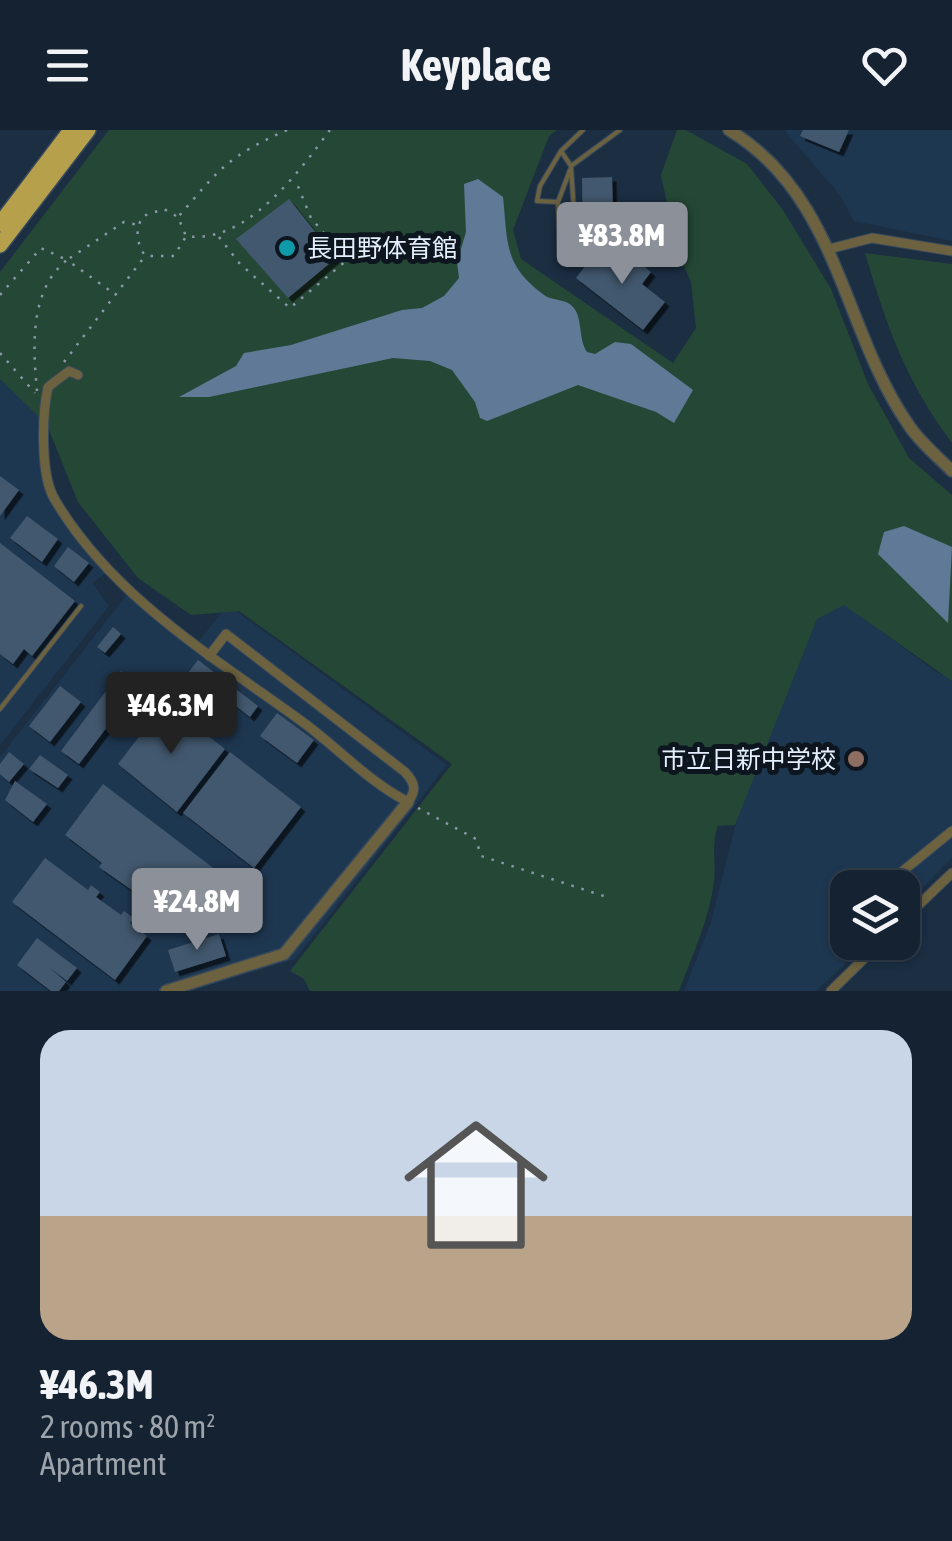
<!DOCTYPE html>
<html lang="en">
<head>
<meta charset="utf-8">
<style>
  :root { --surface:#142232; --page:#1d2a3a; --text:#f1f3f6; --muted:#9da4ac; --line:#333f4d; --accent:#8c9099 }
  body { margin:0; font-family:"Asap Condensed","Noto Sans JP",sans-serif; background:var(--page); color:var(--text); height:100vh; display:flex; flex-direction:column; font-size:38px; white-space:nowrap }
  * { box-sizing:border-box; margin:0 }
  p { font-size:32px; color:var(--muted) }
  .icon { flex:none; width:55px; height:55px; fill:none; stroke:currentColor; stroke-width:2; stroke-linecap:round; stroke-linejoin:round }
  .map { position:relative; height:861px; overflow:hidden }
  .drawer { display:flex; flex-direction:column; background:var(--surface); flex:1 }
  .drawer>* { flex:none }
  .controls { position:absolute; left:830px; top:740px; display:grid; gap:20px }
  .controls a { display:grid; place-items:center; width:90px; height:90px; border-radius:20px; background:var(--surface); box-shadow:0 2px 8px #0004,0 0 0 2px var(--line); font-size:50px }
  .price { position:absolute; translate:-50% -85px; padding:0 22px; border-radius:10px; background:var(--accent); color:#fff; font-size:32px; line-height:65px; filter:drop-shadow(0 2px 5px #0008) }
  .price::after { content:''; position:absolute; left:50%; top:60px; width:30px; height:22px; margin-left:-15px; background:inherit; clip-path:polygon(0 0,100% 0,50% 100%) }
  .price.active { background:#222; color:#fff }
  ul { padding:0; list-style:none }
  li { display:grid; align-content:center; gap:20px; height:530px; padding:0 40px }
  li span { display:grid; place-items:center; height:310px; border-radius:30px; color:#555 }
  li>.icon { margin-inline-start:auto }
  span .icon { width:180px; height:180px; fill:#fffc; stroke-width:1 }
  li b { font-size:42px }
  header { display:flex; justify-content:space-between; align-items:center; height:130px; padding:0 40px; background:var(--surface); font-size:45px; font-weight:700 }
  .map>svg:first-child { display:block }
  .built { fill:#1e3750 }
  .green { fill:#254836 }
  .water { fill:#5f7997 }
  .building { fill:#43586e; filter:url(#shadow) }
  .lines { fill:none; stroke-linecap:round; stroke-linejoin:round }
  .service-casing { stroke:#37495c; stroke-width:6 }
  .minor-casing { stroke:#37495c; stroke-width:11 }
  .tertiary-casing { stroke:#37495c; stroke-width:14 }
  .trunk-casing { stroke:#37495c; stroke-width:18 }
  .path { stroke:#8998a8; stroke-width:2.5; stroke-dasharray:2.5 8; stroke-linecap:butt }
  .service { stroke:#6c6240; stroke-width:4 }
  .minor { stroke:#6c6240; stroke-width:9 }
  .tertiary { stroke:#6c6240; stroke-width:11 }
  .trunk { stroke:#b6a04c; stroke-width:15 }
  .culture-dot { fill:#0f9aa8; stroke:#0d161f; stroke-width:4 }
  .education-dot { fill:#8d6e63; stroke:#0d161f; stroke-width:4 }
  .labels { text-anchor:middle; stroke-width:10; stroke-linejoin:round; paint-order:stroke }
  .poi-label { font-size:25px; fill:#e3effc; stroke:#0d161f; text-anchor:start }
</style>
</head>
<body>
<header><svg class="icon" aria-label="menu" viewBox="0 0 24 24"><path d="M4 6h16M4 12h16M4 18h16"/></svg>Keyplace<svg class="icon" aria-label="heart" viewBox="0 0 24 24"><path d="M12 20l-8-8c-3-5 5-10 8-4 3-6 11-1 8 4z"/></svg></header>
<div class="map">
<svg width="952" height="861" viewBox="0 0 952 861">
  <defs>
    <filter id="shadow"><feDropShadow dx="4.5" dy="4.5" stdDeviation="0" flood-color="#0009"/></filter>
  </defs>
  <rect width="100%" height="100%" fill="#1b2e42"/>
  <path class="built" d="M784,0H952V111L854,91L839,64Z
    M0,249L43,291L55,366L113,438L92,453L109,476L0,615Z
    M129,462L199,511L228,475L447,635L295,829L190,861H0V627Z
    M844,474L936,542L952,547V728L903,778L902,758H848V812L867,813L816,861H684L711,792L741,674L817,489Z"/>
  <path class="green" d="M109,0H557L549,6L513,100L521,129L673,233L696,198L691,152L677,121L661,45L677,0H686L747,34L783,80L831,159L868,254L909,328L952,365V551L844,475L817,489L735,695L718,696C711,713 716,733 714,752C709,790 692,826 679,861H310L304,849L290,841L452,634L239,481L191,485L138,448L78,372L47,295L0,249V142Z
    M865,123L952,134V313C905,250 887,197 865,123Z"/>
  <path class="water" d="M478,49L503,67C508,112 503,135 544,165C552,171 567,169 573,177C583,188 578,209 587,222L595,224L615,212L631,214L693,260L674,293L656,282L578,255L487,291L480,288L475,272L452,240L430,231L393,228L209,267H179L236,236L244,223L291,215L402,180L422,178L444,166L459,148L457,132L466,102L464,54Z
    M904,396L952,417L948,493L878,424L884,402Z"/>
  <path class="building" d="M803,0H849L839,22L800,6Z
    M612,47L614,117L583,118L582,48Z
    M289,69L336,128L288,168L236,109Z
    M599,118L626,138L633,128L651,142L642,154L665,172L643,200L576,148Z
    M0,346L19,360L0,386Z
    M27,386L58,409L42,432L10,408Z
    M0,413L75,471L32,526L24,519L13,534L0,524Z
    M68,417L89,433L74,452L54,436Z
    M113,497L121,504L105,523L97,517Z
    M198,530L258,576L250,587L197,546L192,552L185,547Z
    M121,541L139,555L79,634L61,621Z
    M60,556L81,572L50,612L29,596Z
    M165,573L225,619L177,682L118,634Z
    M277,583L314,610L297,633L260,606Z
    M9,622L24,634L9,652L0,644V634Z
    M230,622L301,677L254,738L183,683Z
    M40,625L68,645L58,658L29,639Z
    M15,651L47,674L33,692L5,670Z
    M103,654L229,750L190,801L99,737L102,733L65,705Z
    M45,728L88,760L91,755L100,762L96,767L121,785L124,781L134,788L130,793L147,806L115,850L12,772Z
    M219,804L226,826L175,842L168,820Z
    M37,808L77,838L67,851L49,837L66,852L59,861H51L17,835Z"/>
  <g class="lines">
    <defs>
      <path id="service" d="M583,0L561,21L571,36L620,0
        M561,21L540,56L537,71L558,72L570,40
        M558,72L560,130L577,129L571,36
        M0,579L81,476"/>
      <path id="minor" d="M829,119L872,108L952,121
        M78,245L69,241L48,257C42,285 40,346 55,370C113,468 215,528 304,593C339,619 369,652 408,672C417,660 415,653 405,642L226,504L209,526
        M882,758L952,701
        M902,791L952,743
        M831,861L881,812"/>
      <path id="tertiary" d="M729,0C840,67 842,201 910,297C921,313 938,327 952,341
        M166,861L284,824L408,672"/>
      <path id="trunk" d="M0,94L71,0
        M0,115L88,0"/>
    </defs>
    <use href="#service" class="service-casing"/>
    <use href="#minor" class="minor-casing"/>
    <use href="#tertiary" class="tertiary-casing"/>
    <use href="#trunk" class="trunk-casing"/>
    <path class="path" d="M287,0C225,28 221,38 178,87L186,106C246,115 298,43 330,0
      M176,86L164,79L143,86C135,100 136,111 145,126H174L185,108
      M219,107L240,134L290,178L347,130L311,88L295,49
      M0,165L41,118L67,130L124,92L138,95
      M0,223L35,263
      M64,232L145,126
      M37,261C33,218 29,160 67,130L116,165
      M418,678L476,709L481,726L610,768"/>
    <use href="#service" class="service"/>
    <use href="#minor" class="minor"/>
    <use href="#tertiary" class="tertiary"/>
    <use href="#trunk" class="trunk"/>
  </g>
  <circle class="culture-dot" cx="287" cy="118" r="10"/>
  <circle class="education-dot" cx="856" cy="629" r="10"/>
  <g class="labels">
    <g class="poi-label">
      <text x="307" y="127">長田野体育館</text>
      <text x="836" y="638" text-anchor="end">市立日新中学校</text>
    </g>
  </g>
</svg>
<div class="controls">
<a><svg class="icon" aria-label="layers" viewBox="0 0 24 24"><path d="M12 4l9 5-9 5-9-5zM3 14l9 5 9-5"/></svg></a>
</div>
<b class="price" style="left:622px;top:157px">¥83.8M</b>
<b class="price active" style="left:171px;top:627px">¥46.3M</b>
<b class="price" style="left:197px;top:823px">¥24.8M</b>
</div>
<section class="drawer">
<ul>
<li><span style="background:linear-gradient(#c9d6e8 60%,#b9a48a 0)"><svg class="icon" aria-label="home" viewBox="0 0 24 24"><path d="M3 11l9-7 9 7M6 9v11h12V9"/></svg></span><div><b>¥46.3M</b><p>2 rooms · 80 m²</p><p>Apartment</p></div></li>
</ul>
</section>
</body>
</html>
